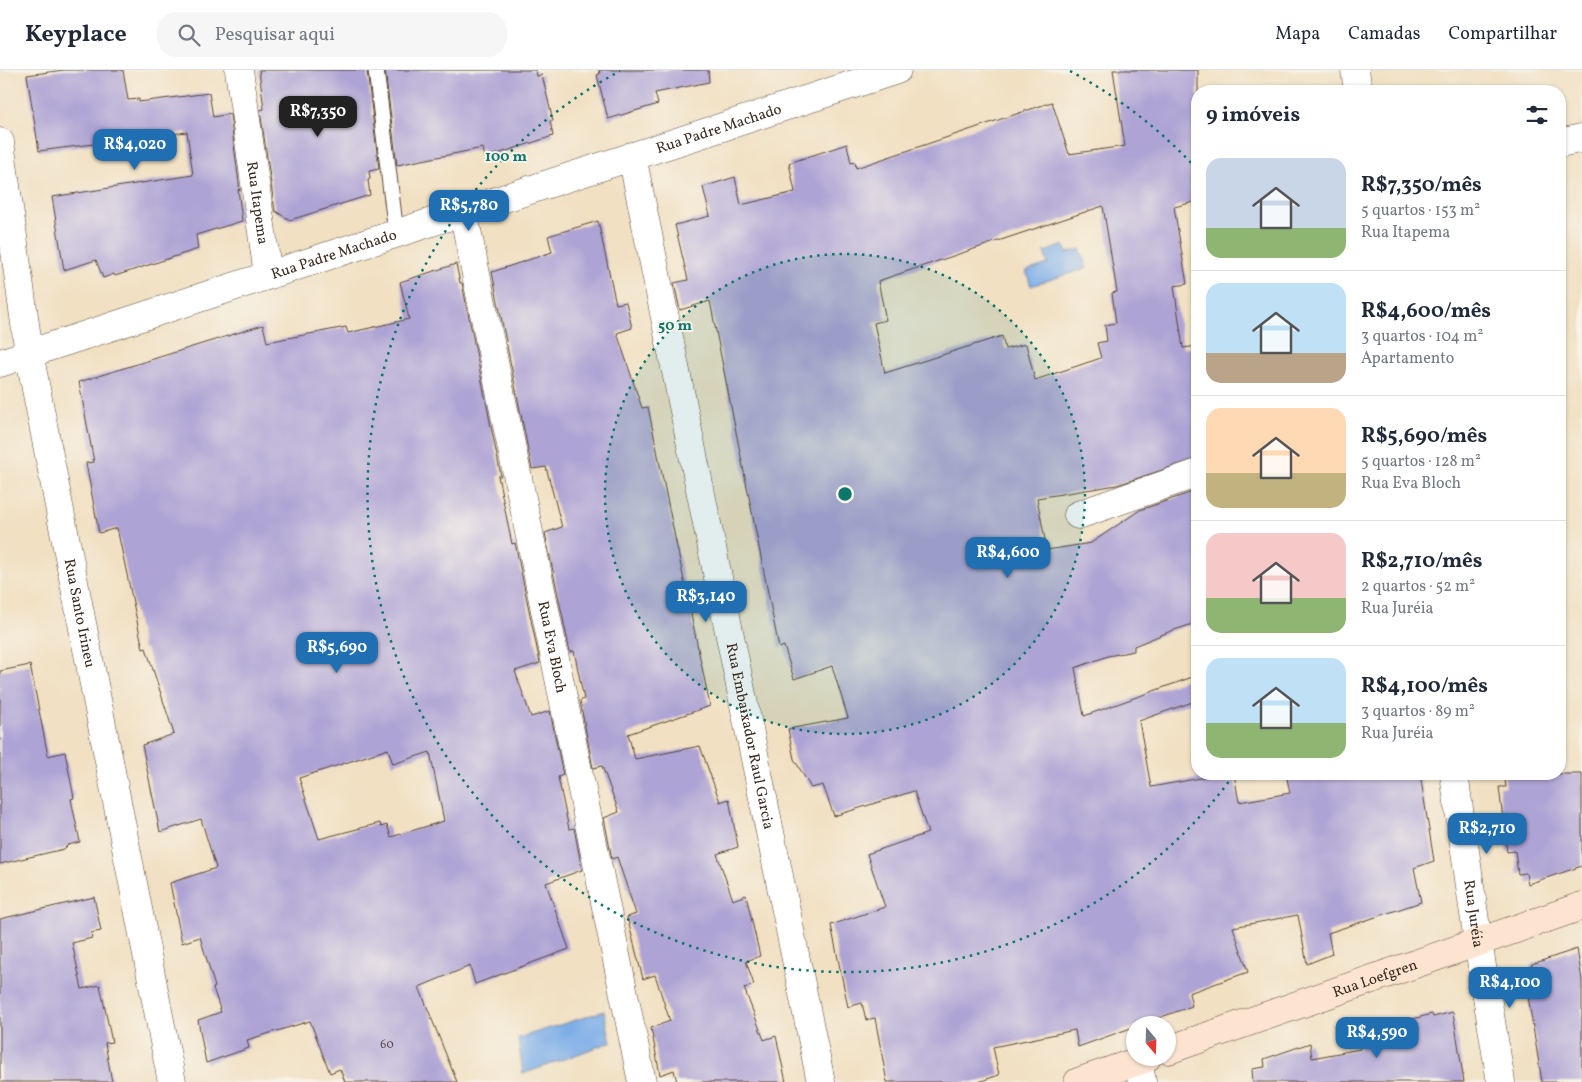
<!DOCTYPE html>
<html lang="pt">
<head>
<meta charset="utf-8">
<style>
  :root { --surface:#fff; --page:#f6f6f7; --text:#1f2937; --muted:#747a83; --line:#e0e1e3; --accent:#1f6fb2 }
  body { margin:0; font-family:Vollkorn,serif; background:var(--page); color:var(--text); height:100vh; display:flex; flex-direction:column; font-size:19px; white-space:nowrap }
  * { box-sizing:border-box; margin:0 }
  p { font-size:16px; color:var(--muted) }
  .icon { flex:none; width:28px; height:28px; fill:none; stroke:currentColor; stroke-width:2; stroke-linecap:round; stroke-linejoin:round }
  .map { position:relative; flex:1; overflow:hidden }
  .sheet { position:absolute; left:1191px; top:15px; width:375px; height:695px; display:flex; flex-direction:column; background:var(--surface); border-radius:20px; box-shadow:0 1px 4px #0004 }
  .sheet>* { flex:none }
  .needle { width:32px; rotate:161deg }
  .fabs { position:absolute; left:1126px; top:946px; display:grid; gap:10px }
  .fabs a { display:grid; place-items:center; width:50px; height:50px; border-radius:50%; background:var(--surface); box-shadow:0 1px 4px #0004; font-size:25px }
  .price { position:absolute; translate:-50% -42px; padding:0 11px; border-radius:10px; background:var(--accent); color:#fff; font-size:16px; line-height:32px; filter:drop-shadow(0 1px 2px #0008) }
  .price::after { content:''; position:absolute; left:50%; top:30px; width:15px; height:11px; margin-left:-8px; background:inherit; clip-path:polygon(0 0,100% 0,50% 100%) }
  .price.active { background:#222; color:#fff }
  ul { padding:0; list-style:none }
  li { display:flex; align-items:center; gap:15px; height:125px; padding:0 15px }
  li+li { border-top:1px solid var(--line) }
  li span { display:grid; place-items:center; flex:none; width:140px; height:100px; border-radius:15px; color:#555 }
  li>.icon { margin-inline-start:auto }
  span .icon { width:60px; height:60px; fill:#fffc; stroke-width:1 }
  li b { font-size:21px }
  h2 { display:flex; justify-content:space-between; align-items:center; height:60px; padding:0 15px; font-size:21px }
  header { display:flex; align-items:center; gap:30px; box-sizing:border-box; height:70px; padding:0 25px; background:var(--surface); border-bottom:1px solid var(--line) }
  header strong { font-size:24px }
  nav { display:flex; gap:28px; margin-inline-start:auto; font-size:18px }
  .search { width:350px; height:45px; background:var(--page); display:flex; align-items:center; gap:12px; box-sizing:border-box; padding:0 18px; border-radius:20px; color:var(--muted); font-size:19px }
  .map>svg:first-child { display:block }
  .water { fill:#7dade8; stroke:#5c6c83 }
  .building { fill:#ada3d4; fill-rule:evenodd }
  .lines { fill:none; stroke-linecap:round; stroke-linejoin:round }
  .service-casing { stroke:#564537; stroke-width:17 }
  .minor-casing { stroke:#564537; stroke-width:29 }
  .secondary-casing { stroke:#564537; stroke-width:29 }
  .service { stroke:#fff; stroke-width:15 }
  .minor { stroke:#fff; stroke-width:28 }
  .secondary { stroke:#fde4d1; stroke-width:28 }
  .ring { fill:none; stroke:#0f766e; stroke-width:2.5; stroke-dasharray:2.5 5 }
  .labels { text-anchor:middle; stroke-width:4; stroke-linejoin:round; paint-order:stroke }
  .number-label { font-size:12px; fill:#58484c }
  .street-label { font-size:15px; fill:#3b2a1e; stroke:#f7f3e8 }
  .centre { fill:#0f766e; stroke:#f7f3e8; stroke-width:2.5 }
  .ring-label { font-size:15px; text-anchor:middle; font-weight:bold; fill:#0f766e; stroke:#f7f3e8; stroke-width:4; stroke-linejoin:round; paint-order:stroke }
</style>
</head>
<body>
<header>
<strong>Keyplace</strong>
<div class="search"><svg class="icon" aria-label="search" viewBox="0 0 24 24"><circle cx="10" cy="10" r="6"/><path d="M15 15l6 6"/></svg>Pesquisar aqui</div>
<nav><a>Mapa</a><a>Camadas</a><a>Compartilhar</a></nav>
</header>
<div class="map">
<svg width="1582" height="1012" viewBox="0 0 1582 1012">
  <rect width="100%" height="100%" fill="#f7f3e8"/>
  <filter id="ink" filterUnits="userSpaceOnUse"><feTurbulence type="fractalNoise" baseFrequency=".02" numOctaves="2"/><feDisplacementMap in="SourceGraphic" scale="10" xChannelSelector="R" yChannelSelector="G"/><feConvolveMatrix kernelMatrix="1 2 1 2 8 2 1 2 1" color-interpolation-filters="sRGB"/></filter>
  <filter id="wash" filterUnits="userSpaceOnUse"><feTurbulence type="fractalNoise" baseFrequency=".0096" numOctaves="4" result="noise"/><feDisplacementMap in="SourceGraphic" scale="20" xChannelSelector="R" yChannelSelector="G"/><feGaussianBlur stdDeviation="1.12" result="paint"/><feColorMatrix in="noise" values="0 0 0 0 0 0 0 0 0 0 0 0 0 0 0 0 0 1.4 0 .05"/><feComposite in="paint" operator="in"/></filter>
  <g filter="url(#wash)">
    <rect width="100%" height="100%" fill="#f1e0c2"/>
    <path class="water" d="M1064,175L1067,183L1080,179L1087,198L1031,216L1026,201L1048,194L1044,182Z
      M604,941L611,972L523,1004L518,968Z"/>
    <g id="blocks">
      <path class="building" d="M64,0H123L128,30L139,29V32L209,23L213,47L230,44L240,121L238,119L242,151L196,165L198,179L115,206L114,204L103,208L96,190L64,200L52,127L193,105L187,62L39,81L27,5Z
        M259,0H367L379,99L369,101L370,109L368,110L370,125L290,150L275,141L260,40L264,39Z
        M385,0H536L537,6L542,5L553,51H550L553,66L485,88L483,78L397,95Z
        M599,0H708L709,12L655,23L658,34L608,49L597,5L600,4Z
        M1113,0H1198V131L1174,137L1187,214L1174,216L1183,278L1198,276V388L1117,415L1037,428L1047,480L1091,473L1140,440L1198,420V536H1193L1196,553L1171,561L1134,576V581L1108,586L1075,598L1084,646L1198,605V630L1139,651L1151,717L1223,704H1234L1239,732L1290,723L1286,704H1420L1434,791L1414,798L1421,832L1328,863L1332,884L1307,894L1298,845L1233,857L1248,902L1189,923L1192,936L1078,977L1075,960L993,977L999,1005L978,1012H887L875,948L866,950L862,933L848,937L831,855L885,837L867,784L928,763L914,721L834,746L823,715L811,718L794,689L788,659L848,648L832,596L794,609L784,576L779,578L710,231L680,240L674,213L688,210L675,155L710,146L703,117L735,107L741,135L795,122L789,93L847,74L851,93L855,92L856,98L1052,32L1069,84L1125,76ZM1103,136L1117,222L1112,223L1116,253L1105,255L1107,271L1097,273L1101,288L1035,310L1026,274L1005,279L1002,266L885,303L874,253L886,250L878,211Z
        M598,151L616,234L626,232L632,258L617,263L642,338L648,337L710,636L628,664L635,689L700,676L720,732L729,729L738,777L717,784L733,830L746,825L760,886L746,891L754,915L744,918L764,970L776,966L786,1012H677L674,1000L660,1005L651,958L670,951L655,905L643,909L627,847L636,844L617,787L612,789L604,748L619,742L602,696L593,698L580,631L584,629L574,581L570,582L545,463L562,457L546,397L532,399L492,202L552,182L548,166Z
        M456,194L460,213H462L501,406H498L512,474L515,473L540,593L515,601L531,647L550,641L563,705L558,707L569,759L574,758L582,800L546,813L569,879L475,914L470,896L419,917L457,1012H345L340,999L330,1003L310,951L247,970L249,978L206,993L198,950L221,942L213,918L215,917L200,867L182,873L170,813L216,798L201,749L160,762L142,675L174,664L146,578L143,579L117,458L99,463L86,393L94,392L79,312L263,255L267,272L346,257L348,263L409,249L400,212ZM388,679L393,694L430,682L444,751L391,767L387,755L381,757L380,753L319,769L299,708Z
        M30,595L48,686L65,682L74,728L71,729L80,772L68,775L64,779L0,794V601Z
        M1504,704H1582V796L1528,814L1526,803L1518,804L1515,781L1507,782L1499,717H1506Z
        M94,827L101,861L91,863L92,868L72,873L82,919L100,915L112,972L105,973L112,1012H0V849Z
        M1577,879L1582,910V1012H1542L1525,908L1532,894Z
        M1453,942L1464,1012H1253L1252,999L1265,997L1264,989L1310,973L1312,988L1360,979L1359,972L1413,963L1409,950L1432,944L1433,947Z"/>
    </g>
  </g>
  <g filter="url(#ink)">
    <use href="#blocks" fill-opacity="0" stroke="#564537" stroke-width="1"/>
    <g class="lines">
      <defs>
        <path id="service" d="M376,0L396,163"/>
        <g id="minor">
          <path id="s1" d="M239,0L268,205"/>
          <path d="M1355,0L1358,21"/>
          <path id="s2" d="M0,72L29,283L172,1012"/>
          <path d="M1560,73L1582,68"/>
          <path id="s3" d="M632,86L821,1012"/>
          <path id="s4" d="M463,141L642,1012"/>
          <path id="s5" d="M0,293L897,0"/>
          <path d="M1078,445L1198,403"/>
          <path id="s6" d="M1454,704L1478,872L1501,1012"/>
          <path d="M1138,991L1142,1012"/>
        </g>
        <g id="secondary">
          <path id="s7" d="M1168,980L1582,836"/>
          <path d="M1078,1012L1147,988"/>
        </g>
      </defs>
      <use href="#service" class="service-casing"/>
      <use href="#minor" class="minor-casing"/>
      <use href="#secondary" class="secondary-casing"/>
      <use href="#service" class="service"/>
      <use href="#minor" class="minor"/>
      <use href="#secondary" class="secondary"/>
    </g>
  </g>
  <circle cx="845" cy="424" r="240" fill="#0f766e" fill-opacity=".12"/>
  <g class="ring">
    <circle cx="845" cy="424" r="240"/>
    <path d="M1233 706A479 479 0 1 1 620 1M1070 1A479 479 0 0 1 1195 97"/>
  </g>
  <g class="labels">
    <g class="number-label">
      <text x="387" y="978">60</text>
    </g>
    <g class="street-label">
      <text dy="5" stroke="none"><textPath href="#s5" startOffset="756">Rua Padre Machado</textPath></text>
      <text dy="5" stroke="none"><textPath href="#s1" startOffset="134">Rua Itapema</textPath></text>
      <text dy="5" stroke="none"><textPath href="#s5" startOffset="351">Rua Padre Machado</textPath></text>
      <text dy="5" stroke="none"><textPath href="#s2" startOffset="478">Rua Santo Irineu</textPath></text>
      <text dy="5" stroke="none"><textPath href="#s4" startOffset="445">Rua Eva Bloch</textPath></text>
      <text dy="5" stroke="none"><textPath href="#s3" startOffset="592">Rua Embaixador Raul Garcia</textPath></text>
      <text dy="5" stroke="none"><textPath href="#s6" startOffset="141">Rua Juréia</textPath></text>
      <text dy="5" stroke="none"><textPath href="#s7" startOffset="219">Rua Loefgren</textPath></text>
    </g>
  </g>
  <circle cx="845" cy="424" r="8" class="centre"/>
  <g class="ring-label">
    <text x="506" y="91">100 m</text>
    <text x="675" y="260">50 m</text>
  </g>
</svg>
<div class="fabs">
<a><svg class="needle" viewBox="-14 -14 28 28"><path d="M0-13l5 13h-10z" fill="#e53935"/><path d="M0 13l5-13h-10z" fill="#747a83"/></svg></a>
</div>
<b class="price active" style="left:318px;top:68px">R$7,350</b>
<b class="price" style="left:135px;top:101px">R$4,020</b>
<b class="price" style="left:469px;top:162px">R$5,780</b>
<b class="price" style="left:1008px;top:509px">R$4,600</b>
<b class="price" style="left:706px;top:553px">R$3,140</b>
<b class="price" style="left:337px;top:604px">R$5,690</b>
<b class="price" style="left:1487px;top:785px">R$2,710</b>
<b class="price" style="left:1510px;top:939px">R$4,100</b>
<b class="price" style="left:1377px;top:989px">R$4,590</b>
<section class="sheet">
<h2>9 imóveis<svg class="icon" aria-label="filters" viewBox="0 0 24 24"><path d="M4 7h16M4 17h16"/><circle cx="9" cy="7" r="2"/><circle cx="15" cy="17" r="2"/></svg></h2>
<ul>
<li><span style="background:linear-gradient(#c9d6e8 70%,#8fb573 0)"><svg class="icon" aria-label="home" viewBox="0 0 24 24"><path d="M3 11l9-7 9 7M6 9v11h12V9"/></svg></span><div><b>R$7,350/mês</b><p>5 quartos · 153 m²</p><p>Rua Itapema</p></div></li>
<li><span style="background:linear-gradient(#bfe0f5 70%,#b9a48a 0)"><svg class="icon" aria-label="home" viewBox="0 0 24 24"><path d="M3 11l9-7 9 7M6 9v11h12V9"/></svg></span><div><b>R$4,600/mês</b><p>3 quartos · 104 m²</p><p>Apartamento</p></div></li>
<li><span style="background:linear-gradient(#ffd9b3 65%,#c2b280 0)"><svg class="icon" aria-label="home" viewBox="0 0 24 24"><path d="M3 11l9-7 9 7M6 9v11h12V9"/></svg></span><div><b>R$5,690/mês</b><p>5 quartos · 128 m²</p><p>Rua Eva Bloch</p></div></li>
<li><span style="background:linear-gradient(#f6c9c9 65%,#8fb573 0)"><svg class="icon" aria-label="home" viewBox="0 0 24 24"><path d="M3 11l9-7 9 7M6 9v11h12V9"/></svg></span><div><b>R$2,710/mês</b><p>2 quartos · 52 m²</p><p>Rua Juréia</p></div></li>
<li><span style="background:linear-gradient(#bfe0f5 65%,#8fb573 0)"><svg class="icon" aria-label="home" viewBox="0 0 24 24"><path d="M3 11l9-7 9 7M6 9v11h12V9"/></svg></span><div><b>R$4,100/mês</b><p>3 quartos · 89 m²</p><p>Rua Juréia</p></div></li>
</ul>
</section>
</div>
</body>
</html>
